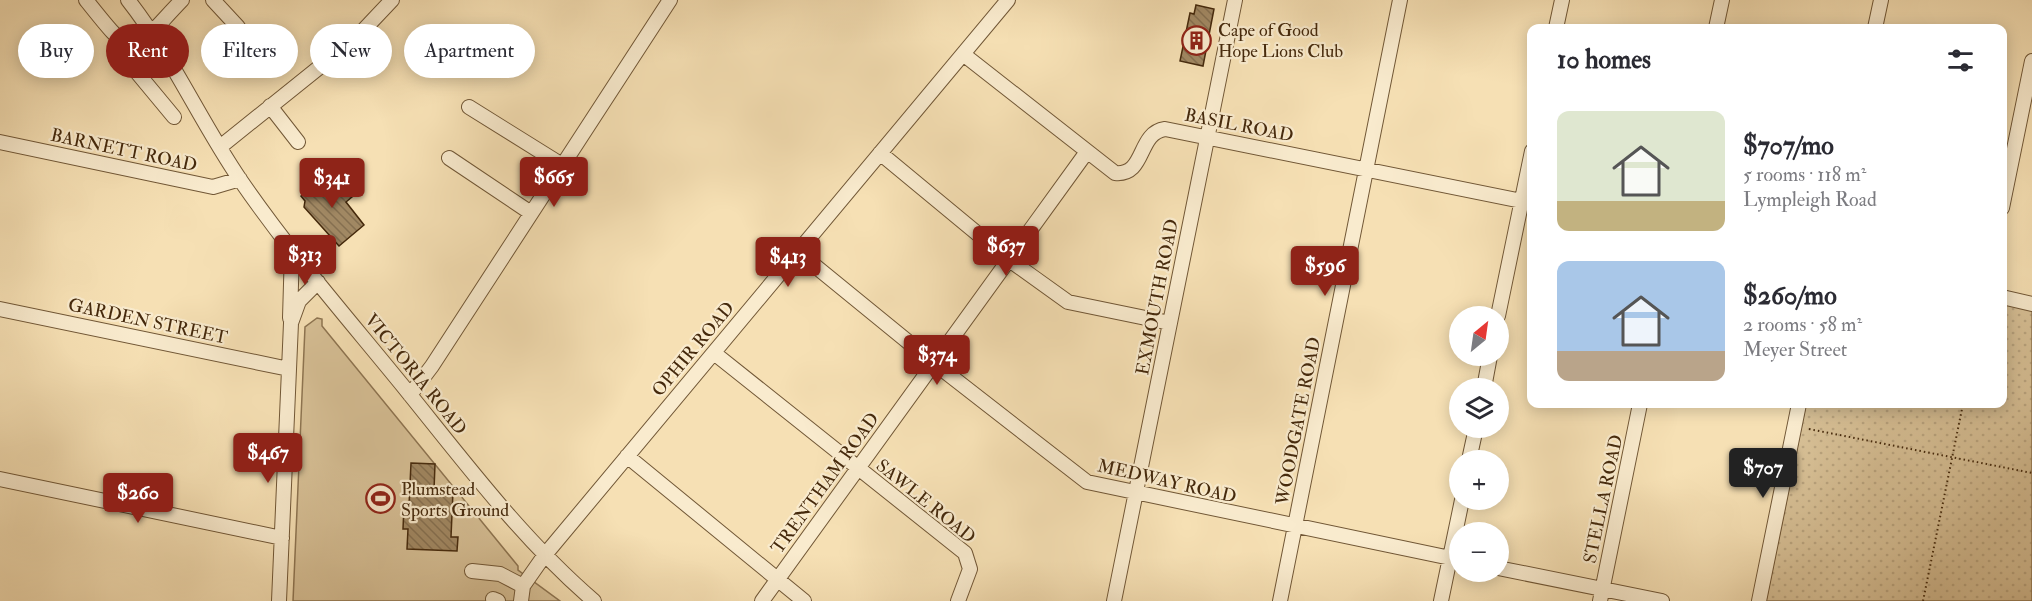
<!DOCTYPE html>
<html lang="en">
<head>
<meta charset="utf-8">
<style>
  :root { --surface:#fff; --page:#f7f7f7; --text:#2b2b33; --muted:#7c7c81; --accent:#8f2418 }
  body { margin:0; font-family:"IM FELL Double Pica",serif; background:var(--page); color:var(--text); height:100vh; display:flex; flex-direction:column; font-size:22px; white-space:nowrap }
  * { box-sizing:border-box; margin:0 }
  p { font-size:20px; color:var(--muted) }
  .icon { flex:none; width:33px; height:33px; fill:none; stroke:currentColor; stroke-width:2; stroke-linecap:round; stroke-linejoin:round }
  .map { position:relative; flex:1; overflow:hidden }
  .drawer { position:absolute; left:1527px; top:24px; width:480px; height:384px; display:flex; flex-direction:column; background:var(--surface); border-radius:12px; box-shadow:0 3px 15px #0003 }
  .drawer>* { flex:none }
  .hud { position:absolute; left:18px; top:24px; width:570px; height:54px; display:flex; gap:12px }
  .needle { width:39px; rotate:29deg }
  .tools { position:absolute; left:1449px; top:306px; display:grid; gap:12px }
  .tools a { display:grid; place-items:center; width:60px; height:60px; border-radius:50%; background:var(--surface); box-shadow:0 3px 15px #0003; font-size:30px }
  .price { position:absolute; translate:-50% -51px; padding:0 14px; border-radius:6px; background:var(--accent); color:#fff; font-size:20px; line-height:39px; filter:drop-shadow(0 2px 3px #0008) }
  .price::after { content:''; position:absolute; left:50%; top:36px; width:18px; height:14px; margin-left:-9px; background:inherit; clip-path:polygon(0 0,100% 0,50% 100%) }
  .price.active { background:#222; color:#fff }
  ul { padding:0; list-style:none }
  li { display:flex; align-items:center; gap:18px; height:150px; padding:0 30px }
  li span { display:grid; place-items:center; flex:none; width:168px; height:120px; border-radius:12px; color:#555 }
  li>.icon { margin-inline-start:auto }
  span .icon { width:72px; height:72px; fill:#fffc; stroke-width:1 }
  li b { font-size:26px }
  h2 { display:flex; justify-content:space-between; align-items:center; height:72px; padding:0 30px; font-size:26px }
  .pill { padding:0 21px; border-radius:27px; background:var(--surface); box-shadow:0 3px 15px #0003; font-size:21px; line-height:54px }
  .pill.active { background:var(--accent); color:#fff }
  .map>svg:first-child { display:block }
  .green { fill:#d8c197; stroke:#8e7552; stroke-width:1.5 }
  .park { fill:url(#park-dots); stroke:#8e7552; stroke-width:1.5 }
  .building { fill:url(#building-back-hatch); stroke:#45290c; stroke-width:1.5 }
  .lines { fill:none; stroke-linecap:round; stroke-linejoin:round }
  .minor-casing { stroke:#715736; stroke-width:16 }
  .path { stroke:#45290c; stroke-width:2; stroke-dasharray:1.5 3; stroke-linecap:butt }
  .minor { stroke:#f9ebce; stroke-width:14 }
  .labels { text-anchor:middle; stroke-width:4.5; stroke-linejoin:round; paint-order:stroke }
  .poi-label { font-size:18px; fill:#45290c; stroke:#f9ebce; text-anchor:start }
  .street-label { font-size:18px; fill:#45290c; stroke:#f9ebce }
</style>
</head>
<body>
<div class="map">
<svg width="2032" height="601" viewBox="0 0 2032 601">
  <defs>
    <pattern id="park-dots" width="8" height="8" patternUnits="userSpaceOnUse" patternTransform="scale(1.5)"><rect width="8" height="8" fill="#d8c197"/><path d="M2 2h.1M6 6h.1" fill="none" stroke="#bba681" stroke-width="1.8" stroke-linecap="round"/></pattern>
    <pattern id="building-back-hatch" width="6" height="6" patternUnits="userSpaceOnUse" patternTransform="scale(1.5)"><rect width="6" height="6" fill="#a18863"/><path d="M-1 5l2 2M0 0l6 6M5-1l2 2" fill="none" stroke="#856f50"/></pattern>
  </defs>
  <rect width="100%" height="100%" fill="#f6e0b4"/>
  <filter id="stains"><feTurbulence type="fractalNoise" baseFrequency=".00333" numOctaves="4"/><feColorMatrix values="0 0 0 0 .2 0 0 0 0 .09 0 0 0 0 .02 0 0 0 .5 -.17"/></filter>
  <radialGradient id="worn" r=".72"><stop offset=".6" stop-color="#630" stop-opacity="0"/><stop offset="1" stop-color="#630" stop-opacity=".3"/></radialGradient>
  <path class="green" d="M317,318L322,319V326L518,566V570L560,601H293L305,327Z"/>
  <path class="park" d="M2003,304L2032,310V601H1766L1806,404H2002Z"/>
  <path class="building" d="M1196,5L1214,9L1203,66L1180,61L1190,13L1194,14Z
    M330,172L352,197L346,202L364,225L339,246L304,207L305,201L301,196Z
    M411,463L435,464L434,490L453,491L451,537H458L457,551L407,549L408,529H403L404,506H409Z"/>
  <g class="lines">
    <defs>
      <path id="minor" d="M86,0C137,64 129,55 182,0
        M128,0C172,56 201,123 241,181C292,255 351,322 407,391C466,464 523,540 594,601
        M213,0L238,27
        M1556,28L1562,0
        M1716,28L1722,0
        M1875,28L1881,0
        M123,44L135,70L174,117
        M963,54L1115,173C1146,176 1137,133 1165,129L1532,203
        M270,106L298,142
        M469,107L562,165
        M0,142L213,187L240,179
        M220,147L357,37L392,0
        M880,153L1008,259L1068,302L1170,323
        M449,158L531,213
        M2002,208L2032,61
        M798,252L934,363L1087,482L1460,560
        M2002,297L2032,304
        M0,309L289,369
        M1498,316L1532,151
        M290,318L292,250
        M714,353L965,553L970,569L958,601
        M1484,388L1490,356
        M410,395L432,366L670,0
        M627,456L804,601
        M1469,460L1476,428
        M0,479L282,538
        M1498,568L1662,601
        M472,571L500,574L523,586
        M493,599L498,601
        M279,601L291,323L299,301L318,282
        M521,601L523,586L544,556L1008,0
        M762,601L1086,153
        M1114,601L1235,0
        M1280,601L1400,0
        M1441,601L1462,500
        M1600,601L1640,404
        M1759,601L1799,404"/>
    </defs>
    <use href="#minor" class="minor-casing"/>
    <path class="path" d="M1809,429L2032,473
      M1923,601L1963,404"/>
    <use href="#minor" class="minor"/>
  </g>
  <defs>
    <symbol id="building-ring" viewBox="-11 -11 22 22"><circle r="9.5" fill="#f9ebce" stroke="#8f2418" stroke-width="1.5"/><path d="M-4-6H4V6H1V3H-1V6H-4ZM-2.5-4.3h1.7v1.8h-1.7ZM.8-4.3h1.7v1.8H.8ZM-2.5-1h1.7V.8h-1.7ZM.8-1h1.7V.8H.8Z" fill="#8f2418"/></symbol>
    <symbol id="stadium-ring" viewBox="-11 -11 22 22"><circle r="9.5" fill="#f9ebce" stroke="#8f2418" stroke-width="1.5"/><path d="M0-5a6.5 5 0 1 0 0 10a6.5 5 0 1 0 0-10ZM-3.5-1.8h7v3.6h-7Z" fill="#8f2418"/></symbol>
  </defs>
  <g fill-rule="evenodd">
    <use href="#building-ring" x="1180" y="24" width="33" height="33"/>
    <use href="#stadium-ring" x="364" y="482" width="33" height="33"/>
  </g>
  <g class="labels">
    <g class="poi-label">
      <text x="1218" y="36">Cape of Good<tspan x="1218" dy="21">Hope Lions Club</tspan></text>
      <text x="401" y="495">Plumstead<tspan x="401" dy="21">Sports Ground</tspan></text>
    </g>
    <g class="street-label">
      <text transform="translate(1239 125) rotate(11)" y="6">BASIL ROAD</text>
      <text transform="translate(124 150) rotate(12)" y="6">BARNETT ROAD</text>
      <text transform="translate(1157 297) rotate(-79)" y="6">EXMOUTH ROAD</text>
      <text transform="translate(148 321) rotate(12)" y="6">GARDEN STREET</text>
      <text transform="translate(693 349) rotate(-50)" y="6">OPHIR ROAD</text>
      <text transform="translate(416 374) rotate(51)" y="6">VICTORIA ROAD</text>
      <text transform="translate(1298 421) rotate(-79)" y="6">WOODGATE ROAD</text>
      <text transform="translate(1167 481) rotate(13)" y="6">MEDWAY ROAD</text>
      <text transform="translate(825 483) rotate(-54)" y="6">TRENTHAM ROAD</text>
      <text transform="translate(1603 499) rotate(-78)" y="6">STELLA ROAD</text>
      <text transform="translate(926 501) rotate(39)" y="6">SAWLE ROAD</text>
    </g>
  </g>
  <rect width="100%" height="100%" filter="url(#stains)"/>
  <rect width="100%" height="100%" fill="url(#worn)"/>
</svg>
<div class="tools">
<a><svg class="needle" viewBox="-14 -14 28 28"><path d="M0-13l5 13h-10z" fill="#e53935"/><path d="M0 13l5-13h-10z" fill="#7c7c81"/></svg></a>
<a><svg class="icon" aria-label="layers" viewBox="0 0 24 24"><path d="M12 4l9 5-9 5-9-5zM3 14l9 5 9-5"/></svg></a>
<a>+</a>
<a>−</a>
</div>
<b class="price" style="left:554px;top:208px">$665</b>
<b class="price" style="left:332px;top:209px">$341</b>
<b class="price" style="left:1006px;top:277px">$637</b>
<b class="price" style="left:305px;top:286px">$313</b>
<b class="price" style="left:788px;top:288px">$413</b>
<b class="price" style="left:1325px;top:297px">$596</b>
<b class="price" style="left:937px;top:386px">$374</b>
<b class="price" style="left:268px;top:484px">$467</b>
<b class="price active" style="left:1763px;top:499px">$707</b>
<b class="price" style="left:138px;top:524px">$260</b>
<div class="hud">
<a class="pill">Buy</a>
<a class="pill active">Rent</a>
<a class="pill">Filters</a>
<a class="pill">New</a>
<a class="pill">Apartment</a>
</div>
<section class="drawer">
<h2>10 homes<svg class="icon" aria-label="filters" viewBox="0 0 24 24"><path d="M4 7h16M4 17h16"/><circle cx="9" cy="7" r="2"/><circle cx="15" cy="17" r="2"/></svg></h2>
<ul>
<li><span style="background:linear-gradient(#dfe7d0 75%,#c2b280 0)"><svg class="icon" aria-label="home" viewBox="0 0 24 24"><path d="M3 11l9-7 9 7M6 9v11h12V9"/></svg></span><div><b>$707/mo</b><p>5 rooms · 118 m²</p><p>Lympleigh Road</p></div></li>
<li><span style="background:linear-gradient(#a9c7e8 75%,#b9a48a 0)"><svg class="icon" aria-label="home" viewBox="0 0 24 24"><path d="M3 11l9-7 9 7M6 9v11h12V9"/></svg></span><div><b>$260/mo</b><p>2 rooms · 58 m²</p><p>Meyer Street</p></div></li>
</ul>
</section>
</div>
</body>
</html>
